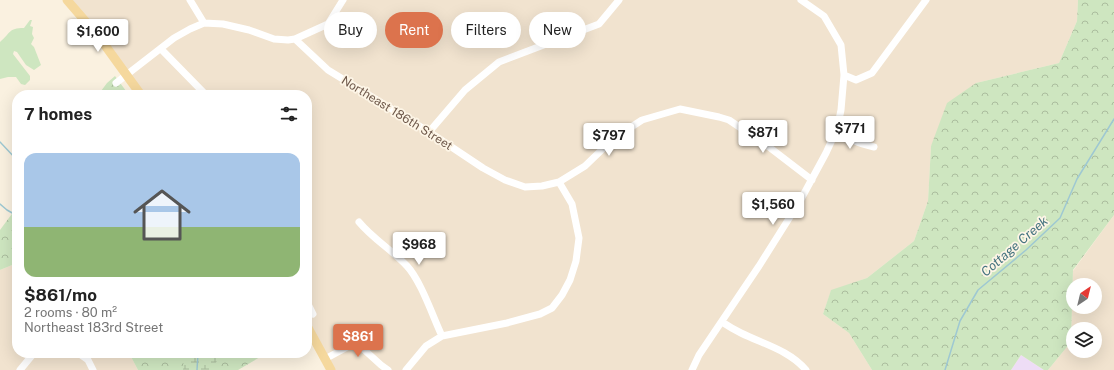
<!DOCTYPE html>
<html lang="en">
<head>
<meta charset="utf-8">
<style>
  :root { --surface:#fff; --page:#f6f6f6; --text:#222; --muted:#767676; --line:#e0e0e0; --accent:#dc734d }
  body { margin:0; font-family:"Public Sans",sans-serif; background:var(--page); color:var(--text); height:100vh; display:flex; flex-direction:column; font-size:15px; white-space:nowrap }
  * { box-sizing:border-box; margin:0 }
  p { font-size:13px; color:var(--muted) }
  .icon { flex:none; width:22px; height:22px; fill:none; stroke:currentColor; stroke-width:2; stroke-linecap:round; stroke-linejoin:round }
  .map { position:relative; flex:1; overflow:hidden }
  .drawer { position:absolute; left:12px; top:90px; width:300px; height:268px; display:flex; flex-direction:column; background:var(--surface); border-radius:16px; box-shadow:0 4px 16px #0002 }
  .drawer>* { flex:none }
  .banner { position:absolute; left:324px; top:12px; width:380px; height:36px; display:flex; gap:8px }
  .needle { width:26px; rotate:35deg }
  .controls { position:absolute; left:1066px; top:278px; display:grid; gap:8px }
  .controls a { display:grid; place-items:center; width:36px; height:36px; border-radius:50%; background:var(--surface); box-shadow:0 4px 16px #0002; font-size:20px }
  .price { position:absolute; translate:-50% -34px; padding:0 9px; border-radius:4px; background:#fff; color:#222; font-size:13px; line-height:26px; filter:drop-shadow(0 1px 2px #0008) }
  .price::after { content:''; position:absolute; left:50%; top:24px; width:12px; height:9px; margin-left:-6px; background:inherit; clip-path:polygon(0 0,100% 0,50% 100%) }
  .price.active { background:var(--accent); color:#fff }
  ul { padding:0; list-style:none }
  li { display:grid; align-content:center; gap:8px; height:212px; padding:0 12px }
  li+li { border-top:1px solid var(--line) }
  li span { display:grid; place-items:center; height:124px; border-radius:12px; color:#555 }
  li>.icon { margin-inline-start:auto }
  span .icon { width:72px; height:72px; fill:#fffc; stroke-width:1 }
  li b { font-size:17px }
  h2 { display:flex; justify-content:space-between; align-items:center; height:48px; padding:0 12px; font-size:17px }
  .pill { padding:0 14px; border-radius:18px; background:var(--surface); box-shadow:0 4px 16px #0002; font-size:14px; line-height:36px }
  .pill.active { background:var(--accent); color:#fff }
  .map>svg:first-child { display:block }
  .residential { fill:#f1e3cf; fill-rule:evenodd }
  .education { fill:#eeddf6 }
  .grass { fill:#cee6c0 }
  .forest { fill:url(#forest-crowns) }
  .wetland { fill:url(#wetland-marsh) }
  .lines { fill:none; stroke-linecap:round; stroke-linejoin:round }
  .stream { stroke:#9ec8d2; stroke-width:1.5 }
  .minor { stroke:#fff; stroke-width:7 }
  .major { stroke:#f5d89d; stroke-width:9 }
  .labels { text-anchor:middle; stroke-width:3.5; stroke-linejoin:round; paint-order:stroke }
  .street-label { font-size:12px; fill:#6e584a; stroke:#fdf5e6 }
  .water-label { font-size:13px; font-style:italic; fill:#467480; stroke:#fdf5e6 }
</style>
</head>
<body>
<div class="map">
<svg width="1114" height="370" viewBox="0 0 1114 370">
  <defs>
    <pattern id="forest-crowns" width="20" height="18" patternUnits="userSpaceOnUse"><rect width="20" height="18" fill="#cee6c0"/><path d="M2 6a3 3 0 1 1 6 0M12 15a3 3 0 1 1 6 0" fill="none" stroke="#abbd9e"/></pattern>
    <pattern id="wetland-marsh" width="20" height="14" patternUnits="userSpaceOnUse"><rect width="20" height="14" fill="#cee6c0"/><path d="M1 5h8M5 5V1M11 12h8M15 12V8" fill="none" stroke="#abbd9e"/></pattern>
  </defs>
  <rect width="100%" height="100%" fill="#faf1e0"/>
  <path class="residential" d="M67,0H1078L1077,21L1059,63L976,83L931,146L928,201L914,241L867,278L831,291L823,314L849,333L872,370H331L307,326V95H141Z
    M1114,215V370H1048L1071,342L1073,271ZM1073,285H1095V307H1073ZM1073,329H1095V351H1073Z
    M17,263V353H129L138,370H0V270Z"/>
  <path class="education" d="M1021,355L1044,370H1011Z"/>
  <path class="grass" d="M30,20H32L30,26L33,27L32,34L34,38L31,44L34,47L41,65L34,70L26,65L17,52L14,51L13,54L30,76V80L25,85L21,84L16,77H8L0,79V42C11,33 8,28 24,28Z"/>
  <path class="forest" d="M1078,0H1114V215L1073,270L1071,342L1048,370H1044L1021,355L1011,370H872L849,333L823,314L831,290L867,278L914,241L928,201L931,146L947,103L976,83L1059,63L1077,21Z
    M115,76L129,95H98L107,83Z
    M17,207V263L0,270V230Z
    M129,353H267L238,370H138Z"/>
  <path class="wetland" d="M184,353H221L222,355L210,370H183Z"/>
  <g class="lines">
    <path class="stream" d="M0,142L17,160
      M0,204L7,210L14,214
      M197,370L198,353
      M945,370L960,321L978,290L1026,250L1060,218L1077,179L1114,119"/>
    <path class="minor" d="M190,0L204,23
      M295,39L328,70L429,132L483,168L505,180L525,187L542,186L559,182L585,166L613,139L642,120L680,109L719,117L729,120L769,147L812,180
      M161,49L206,95
      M844,75L856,80L872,73L926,0
      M116,83L174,38L190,29L204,23L223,24L249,30L274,39L288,40L295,39L328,24L343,0
      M837,129C850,140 857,143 874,147
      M429,132L465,90L499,62L599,24L619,0
      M359,222C373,239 392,250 407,266C421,281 433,317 442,336
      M307,302L313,314
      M722,322C728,326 735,330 741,333C763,344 789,350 806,370
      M78,353L88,360L93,370
      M325,359L349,346H360L381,365L388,370
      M20,370L34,353
      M406,370L426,346L442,336L507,323L540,314L552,308L562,295L570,280L576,261L579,238L572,204L559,182
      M692,370L699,355L759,266L800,201L826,153L837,129L841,110L844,75L841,45L824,16L801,0"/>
    <path class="major" d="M67,0L99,37L141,95
      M307,326L331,370"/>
  </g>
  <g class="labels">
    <g class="street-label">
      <text transform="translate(397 113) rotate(32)" y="4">Northeast 186th Street</text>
    </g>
    <g class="water-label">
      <text transform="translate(1014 246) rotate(-41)" y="5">Cottage Creek</text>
    </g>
  </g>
</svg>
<div class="controls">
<a><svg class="needle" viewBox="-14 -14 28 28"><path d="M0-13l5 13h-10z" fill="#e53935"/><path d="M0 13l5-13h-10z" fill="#767676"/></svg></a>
<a><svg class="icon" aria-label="layers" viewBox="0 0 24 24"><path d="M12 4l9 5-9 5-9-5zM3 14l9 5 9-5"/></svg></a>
</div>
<b class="price" style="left:98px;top:53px">$1,600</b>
<b class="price" style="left:850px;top:150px">$771</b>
<b class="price" style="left:763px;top:154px">$871</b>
<b class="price" style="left:609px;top:157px">$797</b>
<b class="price" style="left:773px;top:226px">$1,560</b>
<b class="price" style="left:419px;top:266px">$968</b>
<b class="price active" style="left:358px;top:358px">$861</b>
<div class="banner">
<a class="pill">Buy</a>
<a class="pill active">Rent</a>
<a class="pill">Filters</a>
<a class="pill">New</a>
</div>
<section class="drawer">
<h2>7 homes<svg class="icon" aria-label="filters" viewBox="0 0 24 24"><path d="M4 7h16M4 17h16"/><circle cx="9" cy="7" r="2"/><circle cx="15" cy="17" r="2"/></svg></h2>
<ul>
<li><span style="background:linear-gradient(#a9c7e8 60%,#8fb573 0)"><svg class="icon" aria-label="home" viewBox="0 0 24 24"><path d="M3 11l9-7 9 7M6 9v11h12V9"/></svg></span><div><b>$861/mo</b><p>2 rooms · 80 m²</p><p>Northeast 183rd Street</p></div></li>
</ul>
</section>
</div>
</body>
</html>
